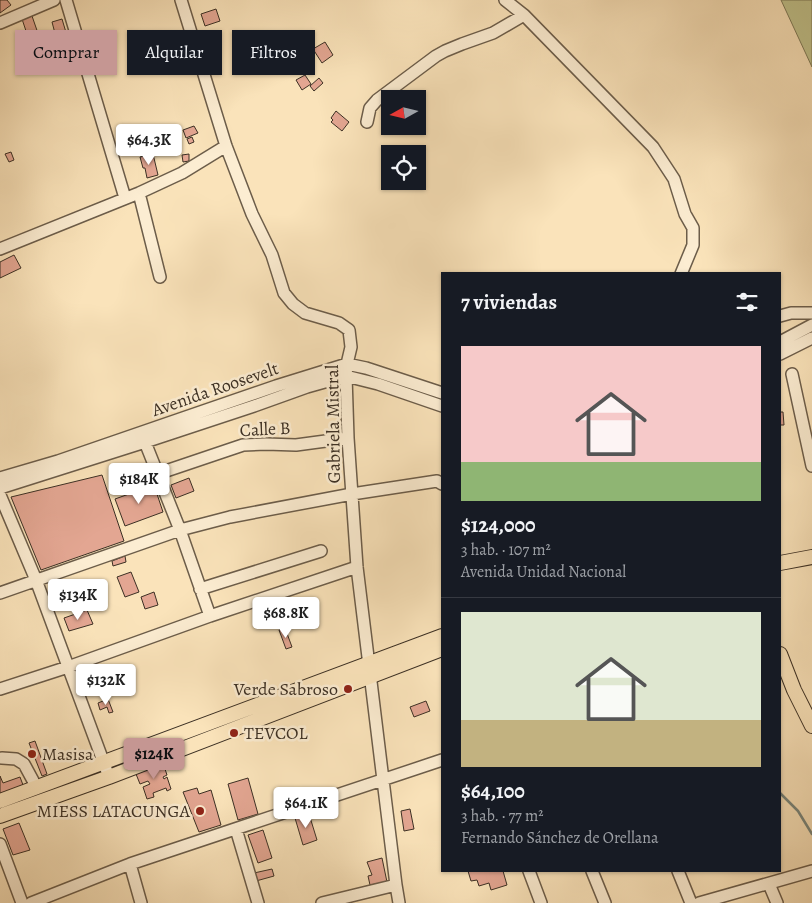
<!DOCTYPE html>
<html lang="es">
<head>
<meta charset="utf-8">
<style>
  :root { --surface:#171b24; --page:#20242c; --text:#f1f3f6; --muted:#9ea1a6; --line:#363941; --accent:#c59692 }
  body { margin:0; font-family:Alegreya,serif; background:var(--page); color:var(--text); height:100vh; display:flex; flex-direction:column; font-size:19px; white-space:nowrap }
  * { box-sizing:border-box; margin:0 }
  p { font-size:16px; color:var(--muted) }
  .icon { flex:none; width:28px; height:28px; fill:none; stroke:currentColor; stroke-width:2; stroke-linecap:round; stroke-linejoin:round }
  .map { position:relative; flex:1; overflow:hidden }
  .panel { position:absolute; left:441px; top:272px; width:340px; height:600px; display:flex; flex-direction:column; background:var(--surface); border-radius:0px; box-shadow:0 1px 4px #0004 }
  .panel>* { flex:none }
  .banner { position:absolute; left:15px; top:30px; width:351px; height:45px; display:flex; gap:10px }
  .needle { width:32px; rotate:262deg }
  .fabs { position:absolute; left:381px; top:90px; display:grid; gap:10px }
  .fabs a { display:grid; place-items:center; width:45px; height:45px; border-radius:0px; background:var(--surface); box-shadow:0 1px 4px #0004; font-size:25px }
  .price { position:absolute; translate:-50% -42px; padding:0 11px; border-radius:5px; background:#fff; color:#222; font-size:16px; line-height:32px; filter:drop-shadow(0 1px 2px #0008) }
  .price::after { content:''; position:absolute; left:50%; top:30px; width:15px; height:11px; margin-left:-8px; background:inherit; clip-path:polygon(0 0,100% 0,50% 100%) }
  .price.current { background:var(--accent); color:#111 }
  ul { padding:0; list-style:none }
  li { display:grid; align-content:center; gap:10px; height:265px; padding:0 20px }
  li+li { border-top:1px solid var(--line) }
  li span { display:grid; place-items:center; height:155px; border-radius:0px; color:#555 }
  li>.icon { margin-inline-start:auto }
  span .icon { width:90px; height:90px; fill:#fffc; stroke-width:1 }
  li b { font-size:21px }
  h2 { display:flex; justify-content:space-between; align-items:center; height:60px; padding:0 20px; font-size:21px }
  .pill { padding:0 18px; border-radius:0px; background:var(--surface); box-shadow:0 1px 4px #0004; font-size:18px; line-height:45px }
  .pill.current { background:var(--accent); color:#111 }
  .map>svg:first-child { display:block }
  .green { fill:#c1c38d; stroke:#7e7a58 }
  .lines { fill:none; stroke-linecap:round; stroke-linejoin:round }
  .stream { stroke:#78857c; stroke-width:2.5 }
  .building { fill:#e3a692; stroke:#3c3024 }
  .minor-casing { stroke:#6c5d4a; stroke-width:14 }
  .major-casing { stroke:#3c3024; stroke-width:16 }
  .minor { stroke:#fcedd2; stroke-width:11 }
  .major { stroke:#fae3ba; stroke-width:14 }
  .poi-dot { fill:#8f2418; stroke:#fcedd2; stroke-width:2 }
  .labels { text-anchor:middle; stroke-width:5; stroke-linejoin:round; paint-order:stroke }
  .street-label { font-size:18px; fill:#3c3024; stroke:#fcedd2 }
  .poi-label { font-size:18px; fill:#3c3024; stroke:#fcedd2; text-anchor:end }
</style>
</head>
<body>
<div class="map">
<svg width="812" height="903" viewBox="0 0 812 903">
  <rect width="100%" height="100%" fill="#fae3ba"/>
  <filter id="stains"><feTurbulence type="fractalNoise" baseFrequency=".004" numOctaves="4"/><feColorMatrix values="0 0 0 0 .2 0 0 0 0 .09 0 0 0 0 .02 0 0 0 .5 -.17"/></filter>
  <radialGradient id="worn" r=".72"><stop offset=".6" stop-color="#630" stop-opacity="0"/><stop offset="1" stop-color="#630" stop-opacity=".3"/></radialGradient>
  <path class="green" d="M781,0H812V67Z"/>
  <g class="lines">
    <path class="stream" d="M780,793L798,811L812,834"/>
  </g>
  <path class="building" d="M0,0H7L11,5L0,13Z
    M216,9L220,21L205,26L201,14Z
    M32,16L41,42L31,46L22,19Z
    M62,19L68,39L57,41L52,22Z
    M325,42L333,55L322,63L313,49Z
    M305,75L311,84L302,90L296,80Z
    M319,78L323,83L314,91L310,86Z
    M336,111L349,122L342,131L331,122L333,120L331,118Z
    M194,126L198,133L186,138L183,130Z
    M192,137L194,142L189,144L187,139Z
    M141,143L144,152L136,155L134,145Z
    M11,152L14,160L9,162L5,154Z
    M153,154L158,175L147,178L145,168H143L140,157Z
    M189,154V161L183,162L182,155Z
    M14,255L21,268L0,278V262Z
    M780,412H783L784,425H780Z
    M102,475L124,541L41,570L11,497Z
    M189,478L194,491L176,498L171,485Z
    M154,485L163,512L125,526L115,499Z
    M125,556L126,562L113,566L112,561Z
    M131,572L139,592L125,597L117,577Z
    M154,592L158,605L145,609L141,597Z
    M87,610L93,624L69,631L64,618Z
    M285,628L292,647L286,649L279,630Z
    M108,699L113,712L109,713L107,707L100,710L98,703Z
    M426,701L430,711L414,717L410,707Z
    M35,741L47,774L42,776L29,743Z
    M163,763L167,775L163,777L164,779L167,777L171,789L167,791L166,788L153,793L154,797L147,799L143,787L150,784L148,781L140,784L136,774Z
    M0,776L3,783L20,777L23,785L0,794Z
    M248,778L258,814L238,820L228,784Z
    M197,788L199,794L211,790L221,825L199,832L183,792Z
    M410,809L414,829L404,831L401,811Z
    M309,814L317,840L303,845L295,818Z
    M19,823L30,850L13,855L3,829Z
    M263,830L272,858L258,863L248,835Z
    M382,858L387,882L370,885L368,876L372,875L367,862Z
    M272,869L274,876L256,881L254,873Z
    M468,871H503L507,885L491,890L489,883L479,886L477,880L471,881Z"/>
  <g class="lines">
    <defs>
      <path id="minor" d="M66,0L125,198
        M181,0L226,146L252,214L272,255L284,293L293,304L305,313L339,323L349,330L351,347L347,364L346,376L348,438L357,567L383,780L396,885L399,903
        M505,0L524,15L653,147L674,179L685,214L693,228V245L681,274
        M0,23L54,0
        M367,122L370,108L377,100L436,56L445,51L462,44L493,33L524,15
        M139,193L160,277
        M0,249L139,193L182,173L226,146
        M780,316L791,313H812
        M780,342L812,325
        M780,354L812,338
        M792,374L812,466
        M145,442L180,530L210,616
        M157,474L243,445L266,444L296,445L348,438
        M0,478L58,461L276,386L347,364L366,368L442,393
        M0,488L145,442L254,406L307,387L346,376L378,384L442,406
        M0,495L36,580L109,777
        M200,589L321,551
        M0,593L180,530L230,517L352,494L437,481L442,484
        M0,689L68,667L210,616L357,567
        M2,758L16,759L24,764L37,788
        M236,829L258,903
        M0,844L22,903
        M130,864L141,903
        M529,871L541,903
        M592,871L605,903
        M678,871L691,903
        M769,884L777,903
        M31,903L130,864L442,760
        M322,903L396,885
        M699,903L812,871"/>
      <path id="major" d="M780,563L812,557
        M780,654L794,690L812,726
        M0,801L442,636
        M0,816L109,777L442,649"/>
    </defs>
    <use href="#minor" class="minor-casing"/>
    <use href="#major" class="major-casing"/>
    <use href="#minor" class="minor"/>
    <use href="#major" class="major"/>
  </g>
  <g class="poi-dot">
    <circle cx="348" cy="689" r="5"/>
    <circle cx="234" cy="733" r="5"/>
    <circle cx="32" cy="754" r="5"/>
    <circle cx="200" cy="811" r="5"/>
  </g>
  <g class="labels">
    <g class="street-label">
      <text transform="translate(215 389) rotate(-19)" y="6">Avenida Roosevelt</text>
      <text transform="translate(333 424) rotate(-91)" y="6">Gabriela Mistral</text>
      <text transform="translate(265 429) rotate(-3)" y="6">Calle B</text>
    </g>
    <g class="poi-label">
      <text x="338" y="695">Verde Sabroso</text>
      <text x="244" y="739" text-anchor="start">TEVCOL</text>
      <text x="42" y="760" text-anchor="start">Masisa</text>
      <text x="190" y="817">MIESS LATACUNGA</text>
    </g>
  </g>
  <rect width="100%" height="100%" filter="url(#stains)"/>
  <rect width="100%" height="100%" fill="url(#worn)"/>
</svg>
<div class="fabs">
<a><svg class="needle" viewBox="-14 -14 28 28"><path d="M0-13l5 13h-10z" fill="#e53935"/><path d="M0 13l5-13h-10z" fill="#9ea1a6"/></svg></a>
<a><svg class="icon" aria-label="locate" viewBox="0 0 24 24"><circle cx="12" cy="12" r="6"/><path d="M12 2v4M12 18v4M2 12h4M18 12h4"/></svg></a>
</div>
<b class="price" style="left:149px;top:166px">$64.3K</b>
<b class="price" style="left:139px;top:505px">$184K</b>
<b class="price" style="left:78px;top:621px">$134K</b>
<b class="price" style="left:286px;top:639px">$68.8K</b>
<b class="price" style="left:106px;top:706px">$132K</b>
<b class="price current" style="left:154px;top:780px">$124K</b>
<b class="price" style="left:306px;top:829px">$64.1K</b>
<div class="banner">
<a class="pill current">Comprar</a>
<a class="pill">Alquilar</a>
<a class="pill">Filtros</a>
</div>
<section class="panel">
<h2>7 viviendas<svg class="icon" aria-label="filters" viewBox="0 0 24 24"><path d="M4 7h16M4 17h16"/><circle cx="9" cy="7" r="2"/><circle cx="15" cy="17" r="2"/></svg></h2>
<ul>
<li><span style="background:linear-gradient(#f6c9c9 75%,#8fb573 0)"><svg class="icon" aria-label="home" viewBox="0 0 24 24"><path d="M3 11l9-7 9 7M6 9v11h12V9"/></svg></span><div><b>$124,000</b><p>3 hab. · 107 m²</p><p>Avenida Unidad Nacional</p></div></li>
<li><span style="background:linear-gradient(#dfe7d0 70%,#c2b280 0)"><svg class="icon" aria-label="home" viewBox="0 0 24 24"><path d="M3 11l9-7 9 7M6 9v11h12V9"/></svg></span><div><b>$64,100</b><p>3 hab. · 77 m²</p><p>Fernando Sánchez de Orellana</p></div></li>
</ul>
</section>
</div>
</body>
</html>
